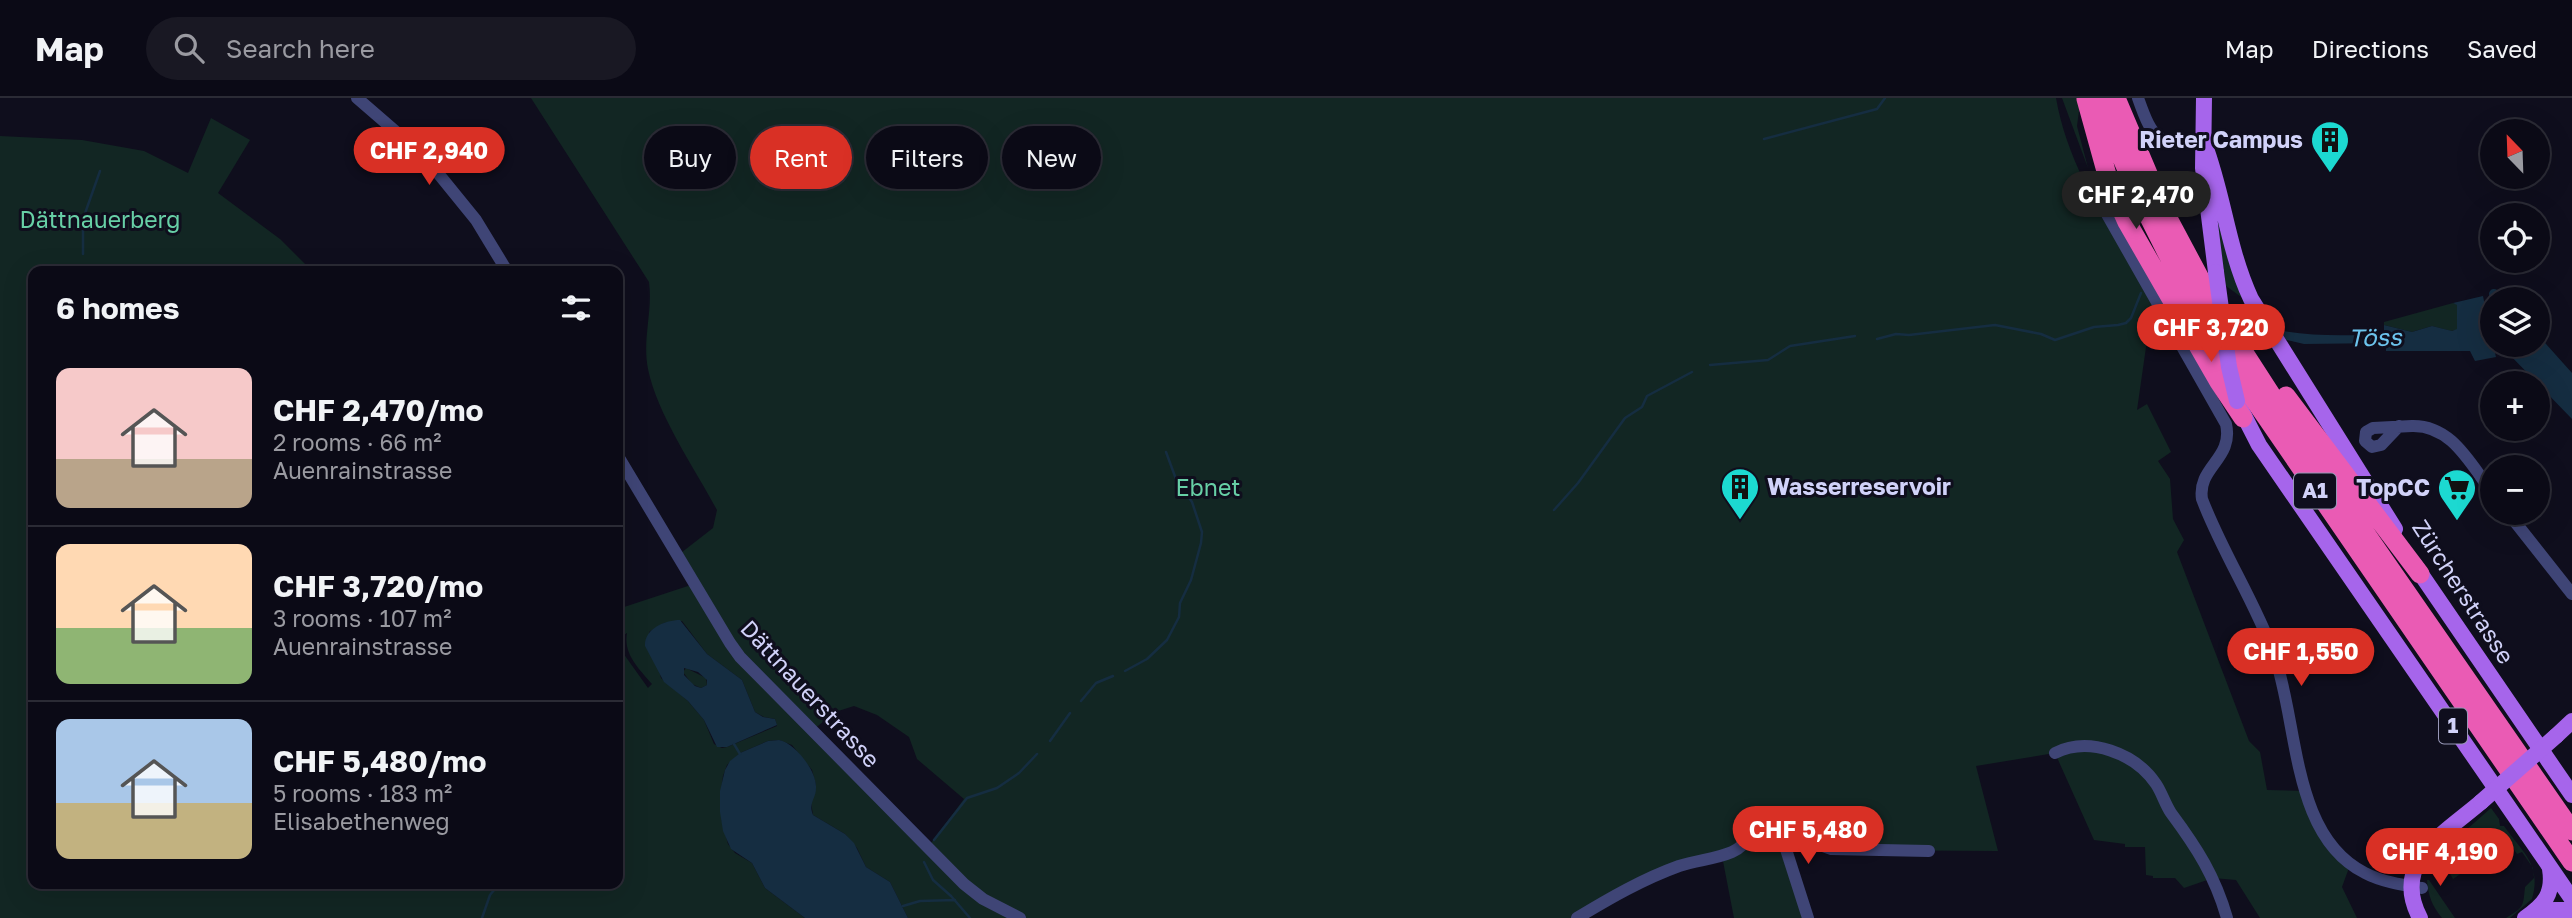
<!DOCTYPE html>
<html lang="en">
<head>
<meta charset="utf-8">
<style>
  :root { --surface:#0b0a16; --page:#191823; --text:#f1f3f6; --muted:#9a9aa1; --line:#2b2b35; --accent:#d93025 }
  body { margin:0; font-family:"Golos Text",sans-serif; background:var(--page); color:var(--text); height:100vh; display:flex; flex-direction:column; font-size:26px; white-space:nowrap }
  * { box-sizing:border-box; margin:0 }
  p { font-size:23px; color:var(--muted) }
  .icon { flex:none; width:38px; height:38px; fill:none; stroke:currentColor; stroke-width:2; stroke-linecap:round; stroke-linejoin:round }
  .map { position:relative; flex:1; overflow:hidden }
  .details { position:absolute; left:28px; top:168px; width:595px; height:623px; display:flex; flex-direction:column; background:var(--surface); border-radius:14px; box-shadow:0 7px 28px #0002,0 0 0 2px var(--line) }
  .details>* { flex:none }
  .top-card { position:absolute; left:644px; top:28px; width:665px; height:63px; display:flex; gap:14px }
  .needle { width:46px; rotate:337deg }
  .tools { position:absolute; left:2480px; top:21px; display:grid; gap:14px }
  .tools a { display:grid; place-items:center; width:70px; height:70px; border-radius:50%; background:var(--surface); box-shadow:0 7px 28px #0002,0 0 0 2px var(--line); font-size:35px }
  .price { position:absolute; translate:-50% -60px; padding:0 16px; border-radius:24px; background:var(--accent); color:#fff; font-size:23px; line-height:46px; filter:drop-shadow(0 2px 4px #0008) }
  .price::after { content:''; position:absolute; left:50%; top:42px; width:21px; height:16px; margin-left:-10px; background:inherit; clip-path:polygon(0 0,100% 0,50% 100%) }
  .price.selected { background:#222; color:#fff }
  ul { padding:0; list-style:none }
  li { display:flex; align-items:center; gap:21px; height:175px; padding:0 28px }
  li+li { border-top:2px solid var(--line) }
  li span { display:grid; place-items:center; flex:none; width:196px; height:140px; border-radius:14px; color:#555 }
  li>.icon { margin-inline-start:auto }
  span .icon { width:84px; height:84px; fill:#fffc; stroke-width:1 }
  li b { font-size:30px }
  h2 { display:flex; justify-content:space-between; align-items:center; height:84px; padding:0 28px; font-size:30px }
  .chip { padding:0 24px; border-radius:32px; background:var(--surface); box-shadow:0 7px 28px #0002,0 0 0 2px var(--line); font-size:24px; line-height:63px }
  .chip.selected { background:var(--accent); color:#fff }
  header { display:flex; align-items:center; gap:42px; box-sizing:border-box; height:98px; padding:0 35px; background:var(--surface); border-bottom:2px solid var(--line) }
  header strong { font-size:33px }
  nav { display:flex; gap:38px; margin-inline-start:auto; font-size:24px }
  .search { width:490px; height:63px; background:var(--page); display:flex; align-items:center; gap:18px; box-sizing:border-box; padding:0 24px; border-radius:38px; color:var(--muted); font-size:26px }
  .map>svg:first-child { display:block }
  .green { fill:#122623; fill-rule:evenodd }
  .water { fill:#152d41; fill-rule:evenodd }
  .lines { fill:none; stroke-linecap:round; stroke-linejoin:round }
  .stream { stroke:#152d41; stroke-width:2.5 }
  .canal { stroke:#152d41; stroke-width:10 }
  .minor { stroke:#3f4576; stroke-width:12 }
  .major { stroke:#a665eb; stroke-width:16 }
  .highway { stroke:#ea5bb4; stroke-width:19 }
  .major-bridge { stroke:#a665eb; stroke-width:16 }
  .labels { text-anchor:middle; stroke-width:6; stroke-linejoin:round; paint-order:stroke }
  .shield { fill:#0f0e1d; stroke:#9797b7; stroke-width:2 }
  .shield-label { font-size:21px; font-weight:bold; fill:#d1d2f9 }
  .poi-label { font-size:23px; font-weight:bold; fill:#d1d2f9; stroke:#0f0e1d; text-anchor:end }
  .park-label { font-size:23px; fill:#67cfa6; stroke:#0f0e1d }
  .street-label { font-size:23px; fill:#d1d2f9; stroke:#0f0e1d }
  .water-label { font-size:24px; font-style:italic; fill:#6cc3ec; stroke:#0f0e1d }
</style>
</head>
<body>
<header>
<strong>Map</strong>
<div class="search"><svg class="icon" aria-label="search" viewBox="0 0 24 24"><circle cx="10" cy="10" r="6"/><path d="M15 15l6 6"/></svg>Search here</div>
<nav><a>Map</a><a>Directions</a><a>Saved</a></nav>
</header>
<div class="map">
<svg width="2572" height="820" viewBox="0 0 2572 820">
  <rect width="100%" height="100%" fill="#0f0e1d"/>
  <path class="green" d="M531,0H2056C2070,80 2122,148 2163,216L2157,219L2147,242L2137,312L2147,306L2171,354L2158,363L2170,381L2173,421L2184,442L2177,454L2249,643L2260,654L2267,692L2305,693L2307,701L2350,767L2342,789L2357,820H2260L2236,782L2213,780L2184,790L2175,780H2153V778L2146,777L2145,749H2125V746L2094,742L2055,655L1976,668L1998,753L1839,752L1793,723L1782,731L1808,820H1734L1722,758L1689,765L1577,820H908L890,784L866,769L857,750L845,736L813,717L811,704L816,687L812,672L792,647L779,642L768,643L740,655L727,667L723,678L720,702L722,724L728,746L735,755L752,765L765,790L805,820H0V38L82,42L144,53L188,75L211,20L250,42L218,95L280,141L312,173H33V786H618V548L648,590L652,586C639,571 623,556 627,535L618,541V511L694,486L677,458L713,430L717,412C695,371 657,316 648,271C642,241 653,214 649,184ZM682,523L707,556L742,582L755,614L764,619L775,621L777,628L727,649L722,650L714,646L704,622L688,603L661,580L649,534L664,525ZM854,608L877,617L909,639L917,661L964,701L928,749L813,632L835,614Z
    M2062,0H2079L2080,5L2077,28L2088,70Z
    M2206,55L2244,201L2226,188Z
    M2453,205L2457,206V232L2451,233L2432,228L2412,234L2384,227V224Z
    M686,570L706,580L707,587L701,590L692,586L683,574Z
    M2491,710L2499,721L2500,728H2504C2522,754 2542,766 2532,801L2510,820H2506C2524,809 2523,809 2525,789L2534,780L2533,770L2522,754L2517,756L2507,741L2493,743L2489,737L2467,752L2475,766L2453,781L2441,760L2448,748Z
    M2427,782H2429L2455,820H2442C2432,808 2428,797 2427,782Z"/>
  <path class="water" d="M2483,198L2485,208H2492V247H2538V237L2572,275V321L2506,253L2495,255L2496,259L2475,263L2470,253H2386V245L2304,246L2257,235L2260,228C2301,239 2341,238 2384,236V227L2412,234L2432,228L2452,233L2457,231V207L2453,205Z
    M680,522L707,556L742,582L755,614L763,619L775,621L777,627L727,649H717L704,622L688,603L664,584L645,548C644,531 665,522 680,522ZM684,570L698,574L707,582V587L701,590L695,588L684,577Z
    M779,642C795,645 817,673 816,690C816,701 808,705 813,717L845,736L854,745L866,769L890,784L908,820H805L765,790L752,765L731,751L723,733L720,714V693L725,672L730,663L740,655L768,643Z"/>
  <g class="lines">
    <path class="stream" d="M1764,41L1877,11L1885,0
      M83,156V121L100,73
      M79,173L82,170
      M1877,241L1896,236L1909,237L1995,227L2041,236L2055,242L2094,229L2118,227L2126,225L2131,220L2141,195
      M1710,267L1768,262L1790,248L1855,238
      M1554,412L1578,385L1625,320L1642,309L1647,298L1692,274
      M1125,573L1147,561L1167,542L1179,519L1180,505L1191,482L1201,445L1202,434L1192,404L1176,381L1166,354
      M1081,603L1096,585L1113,578
      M1050,643L1070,615
      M734,646L740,656
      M934,742L967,700L997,690L1019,675L1037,656
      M924,764L933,782L951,798L970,820
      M903,808L920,803L955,802
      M482,820L490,797L499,786"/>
    <path class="canal" d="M2494,196L2495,201"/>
    <path class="minor" d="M357,0L424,58L476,122L507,173
      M2138,0C2153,43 2158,47 2204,45
      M2091,88L2226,326C2234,361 2197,369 2202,401C2222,454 2254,502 2274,556C2299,627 2291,738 2365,775C2382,784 2403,787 2422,790
      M2399,328L2381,347L2372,349L2365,343L2366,334L2373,330L2412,328C2452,327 2470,366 2492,394
      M618,358L730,545L740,559L964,786L983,801L1020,820
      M2508,415L2572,496
      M2055,655C2089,638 2135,655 2156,686C2162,695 2165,706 2171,715C2197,750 2215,778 2227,820
      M1784,719L1783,742L1808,820
      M1577,820C1610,800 1643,781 1679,768C1697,762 1716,761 1732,754C1750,746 1756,726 1773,718C1798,717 1809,745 1831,751L1929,753"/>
    <path class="major" d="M2204,0L2203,70L2216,174
      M2204,45C2224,97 2227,149 2251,201L2395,431
      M2239,308L2259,347L2572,801
      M2414,466L2572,697
      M2556,638L2572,623
      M2420,820C2390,764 2445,735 2481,704
      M2525,820C2544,807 2554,796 2550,771
      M2539,820L2554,812H2572"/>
    <path class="highway" d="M2097,0C2133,93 2177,180 2229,265L2572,764
      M2116,0L2163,111L2219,216L2296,335L2572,733
      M2086,1L2109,84L2127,124L2219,284L2243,320
      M2286,298L2420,476"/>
    <path class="major-bridge" d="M2216,174L2229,269L2237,303
      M2481,704L2556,638"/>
  </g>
  <defs>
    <symbol id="building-pin" viewBox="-11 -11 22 30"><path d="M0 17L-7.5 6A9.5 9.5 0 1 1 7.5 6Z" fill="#1cd9d1" stroke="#0f0e1d"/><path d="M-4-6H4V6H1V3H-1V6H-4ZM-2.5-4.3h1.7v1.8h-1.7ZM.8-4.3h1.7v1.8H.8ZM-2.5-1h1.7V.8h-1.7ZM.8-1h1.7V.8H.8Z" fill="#111"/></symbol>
    <symbol id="supermarket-pin" viewBox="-11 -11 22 30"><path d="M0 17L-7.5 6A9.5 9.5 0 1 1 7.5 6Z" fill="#1cd9d1" stroke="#0f0e1d"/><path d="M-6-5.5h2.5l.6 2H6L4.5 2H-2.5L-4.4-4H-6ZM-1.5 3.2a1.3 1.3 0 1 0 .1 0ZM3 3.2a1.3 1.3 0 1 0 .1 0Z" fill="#111"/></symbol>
  </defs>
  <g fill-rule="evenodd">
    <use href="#building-pin" x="2308" y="20" width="44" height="60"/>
    <use href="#building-pin" x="1718" y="367" width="44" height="60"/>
    <use href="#supermarket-pin" x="2435" y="368" width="44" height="60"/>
  </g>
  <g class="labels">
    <g class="shield">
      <rect x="2294" y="375.5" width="42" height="35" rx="5"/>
      <rect x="2439" y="610.5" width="28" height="35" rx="5"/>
    </g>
    <g class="shield-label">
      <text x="2315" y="400">A1</text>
      <text x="2453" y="635">1</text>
    </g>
    <g class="poi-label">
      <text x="2303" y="50">Rieter Campus</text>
      <text x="1767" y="397" text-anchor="start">Wasserreservoir</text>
      <text x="2430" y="398">TopCC</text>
    </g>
    <g class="park-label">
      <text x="100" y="130">Dättnauerberg</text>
      <text x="1208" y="398">Ebnet</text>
    </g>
    <g class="street-label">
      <text transform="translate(2463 494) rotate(57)" y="8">Zürcherstrasse</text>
      <text transform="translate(810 596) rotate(47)" y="8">Dättnauerstrasse</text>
    </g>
    <g class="water-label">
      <text transform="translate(2375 240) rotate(-1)" y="8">Töss</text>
    </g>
  </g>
</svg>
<div class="tools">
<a><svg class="needle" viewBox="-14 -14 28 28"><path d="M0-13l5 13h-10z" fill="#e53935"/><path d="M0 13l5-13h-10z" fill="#9a9aa1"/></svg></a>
<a><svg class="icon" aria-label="locate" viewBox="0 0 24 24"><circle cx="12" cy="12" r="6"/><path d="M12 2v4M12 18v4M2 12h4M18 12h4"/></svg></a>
<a><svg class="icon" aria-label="layers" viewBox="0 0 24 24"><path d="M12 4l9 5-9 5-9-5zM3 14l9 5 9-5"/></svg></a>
<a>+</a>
<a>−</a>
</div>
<b class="price" style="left:429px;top:89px">CHF 2,940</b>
<b class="price selected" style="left:2136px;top:133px">CHF 2,470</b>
<b class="price" style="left:2211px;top:266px">CHF 3,720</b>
<b class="price" style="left:2301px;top:590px">CHF 1,550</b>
<b class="price" style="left:1808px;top:768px">CHF 5,480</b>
<b class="price" style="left:2440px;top:790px">CHF 4,190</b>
<div class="top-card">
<a class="chip">Buy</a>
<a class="chip selected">Rent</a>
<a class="chip">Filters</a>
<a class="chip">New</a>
</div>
<section class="details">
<h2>6 homes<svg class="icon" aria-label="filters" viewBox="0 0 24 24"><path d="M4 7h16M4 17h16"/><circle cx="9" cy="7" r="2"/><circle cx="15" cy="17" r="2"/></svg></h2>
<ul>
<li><span style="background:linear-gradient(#f6c9c9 65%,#b9a48a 0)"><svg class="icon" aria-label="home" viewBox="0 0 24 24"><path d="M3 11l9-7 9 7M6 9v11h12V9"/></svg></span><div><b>CHF 2,470/mo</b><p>2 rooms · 66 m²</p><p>Auenrainstrasse</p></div></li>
<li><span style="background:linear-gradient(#ffd9b3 60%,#8fb573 0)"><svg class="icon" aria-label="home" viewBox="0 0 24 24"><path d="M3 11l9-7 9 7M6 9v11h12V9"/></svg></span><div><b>CHF 3,720/mo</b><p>3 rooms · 107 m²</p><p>Auenrainstrasse</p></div></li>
<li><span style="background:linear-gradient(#a9c7e8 60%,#c2b280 0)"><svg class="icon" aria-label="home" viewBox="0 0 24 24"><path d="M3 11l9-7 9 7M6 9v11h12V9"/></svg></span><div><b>CHF 5,480/mo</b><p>5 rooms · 183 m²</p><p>Elisabethenweg</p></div></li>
</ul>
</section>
</div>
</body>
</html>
